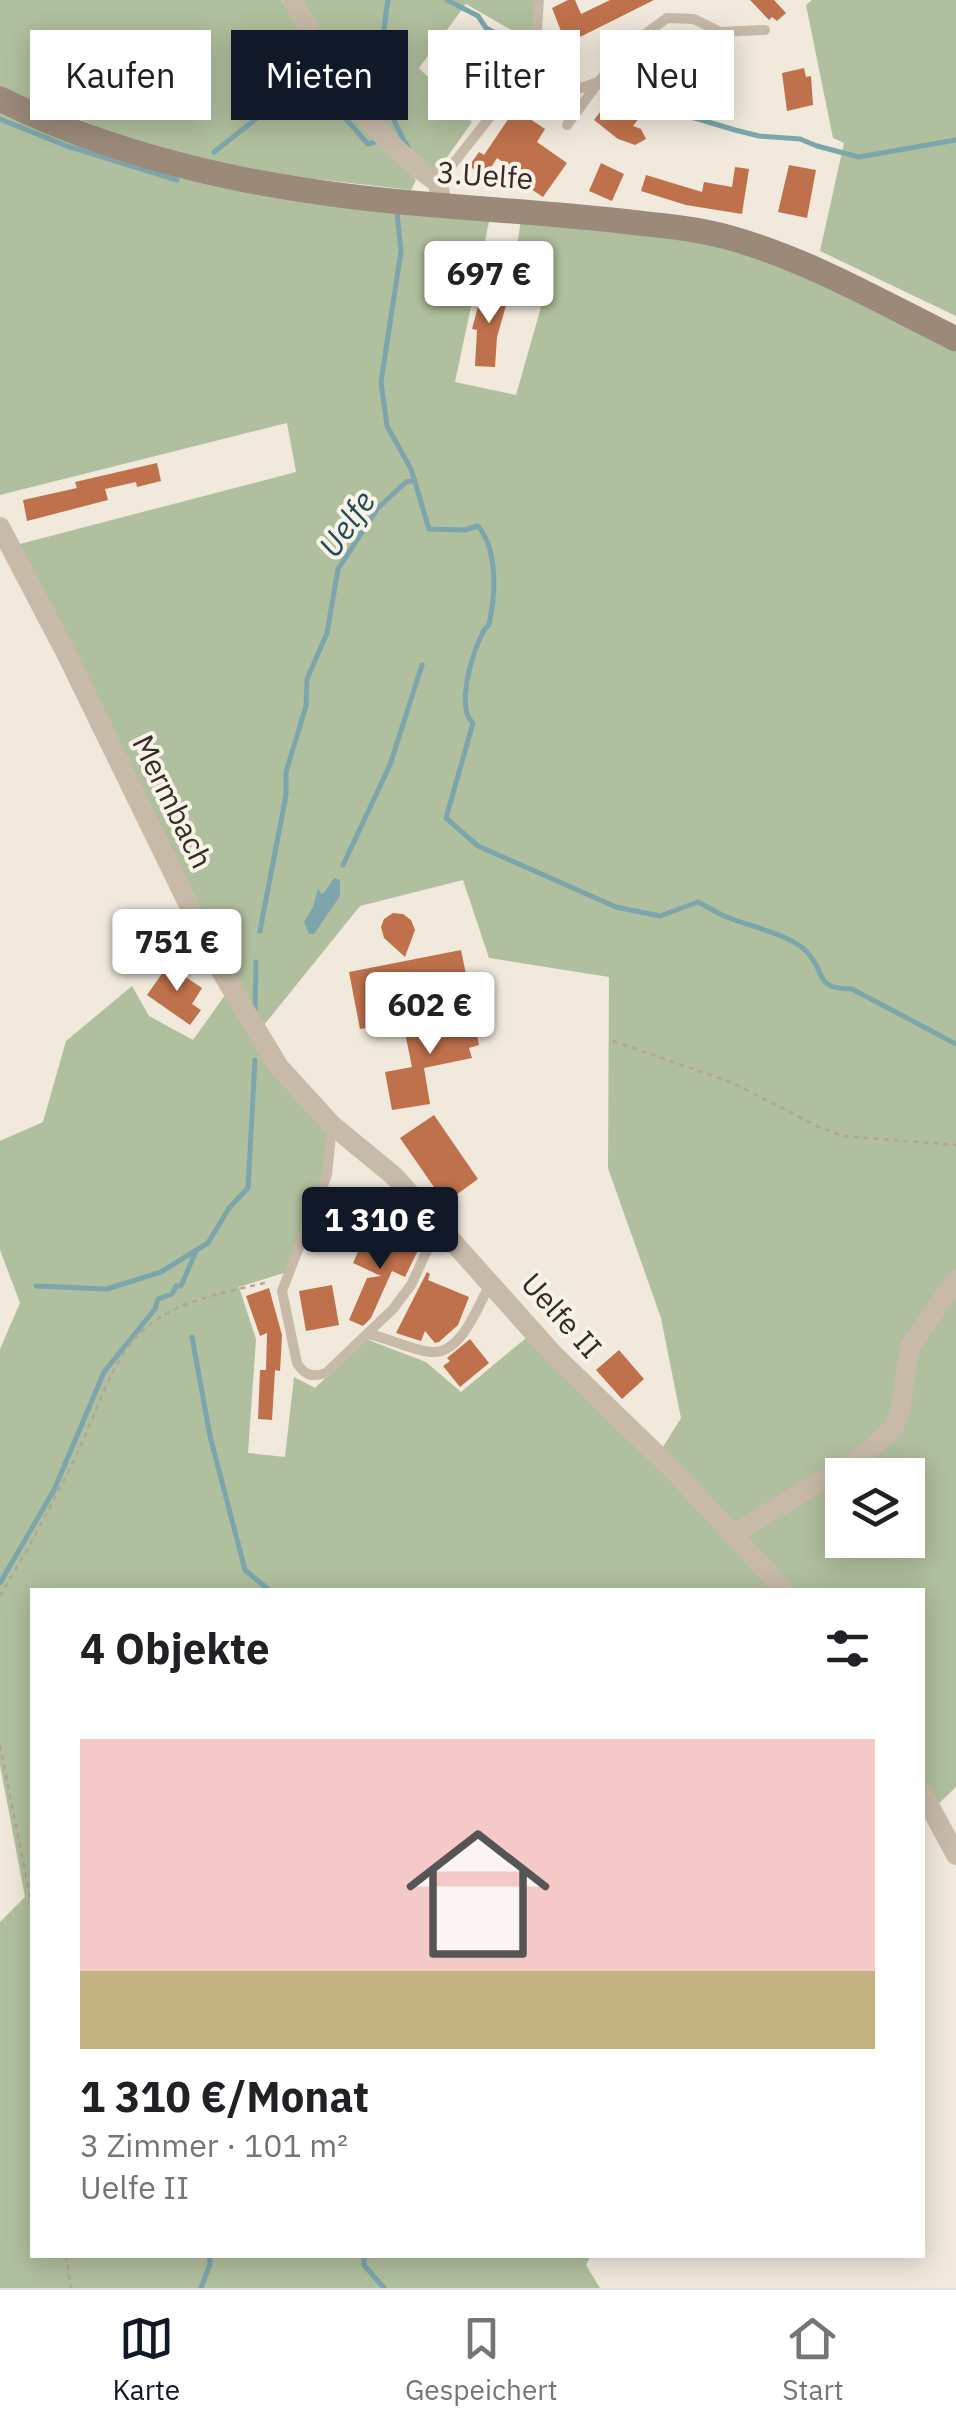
<!DOCTYPE html>
<html lang="de">
<head>
<meta charset="utf-8">
<style>
  :root { --surface:#fff; --page:#f6f6f6; --text:#202124; --muted:#757577; --line:#e0e0e0; --accent:#111827 }
  body { margin:0; font-family:"IBM Plex Sans",sans-serif; background:var(--page); color:var(--text); height:100vh; display:flex; flex-direction:column; font-size:38px; white-space:nowrap }
  * { box-sizing:border-box; margin:0 }
  p { font-size:32px; color:var(--muted) }
  .icon { flex:none; width:55px; height:55px; fill:none; stroke:currentColor; stroke-width:2; stroke-linecap:round; stroke-linejoin:round }
  .map { position:relative; flex:1; overflow:hidden }
  .drawer { position:absolute; left:30px; top:1588px; width:895px; height:670px; display:flex; flex-direction:column; background:var(--surface); border-radius:0px; box-shadow:0 5px 25px #0003 }
  .drawer>* { flex:none }
  .guide { position:absolute; left:30px; top:30px; width:898px; height:90px; display:flex; gap:20px }
  .fabs { position:absolute; left:825px; top:1458px; display:grid; gap:20px }
  .fabs a { display:grid; place-items:center; width:100px; height:100px; border-radius:0px; background:var(--surface); box-shadow:0 5px 25px #0003; font-size:50px }
  .price { position:absolute; translate:-50% -85px; padding:0 22px; border-radius:10px; background:#fff; color:#222; font-size:32px; line-height:65px; filter:drop-shadow(0 2px 5px #0008) }
  .price::after { content:''; position:absolute; left:50%; top:60px; width:30px; height:22px; margin-left:-15px; background:inherit; clip-path:polygon(0 0,100% 0,50% 100%) }
  .price.active { background:var(--accent); color:#fff }
  ul { padding:0; list-style:none }
  li { display:grid; align-content:center; gap:20px; height:530px; padding:0 50px }
  li+li { border-top:2px solid var(--line) }
  li span { display:grid; place-items:center; height:310px; border-radius:0px; color:#555 }
  li>.icon { margin-inline-start:auto }
  span .icon { width:180px; height:180px; fill:#fffc; stroke-width:1 }
  li b { font-size:42px }
  h2 { display:flex; justify-content:space-between; align-items:center; height:120px; padding:0 50px; font-size:42px }
  .pill { padding:0 35px; border-radius:0px; background:var(--surface); box-shadow:0 5px 25px #0003; font-size:35px; line-height:90px }
  .pill.active { background:var(--accent); color:#fff }
  .tabs { display:flex; justify-content:space-around; align-items:center; height:140px; border-top:2px solid var(--line); background:var(--surface); font-size:28px; color:var(--muted) }
  .tabs a { display:grid; justify-items:center; gap:5px }
  .tabs .active { color:var(--accent) }
  .map>svg:first-child { display:block }
  .green { fill:#b0bf9d; fill-rule:evenodd }
  .water { fill:#7ca6ac }
  .lines { fill:none; stroke-linecap:round; stroke-linejoin:round }
  .stream { stroke:#7ca6ac; stroke-width:5 }
  .building { fill:#bf714b }
  .path { stroke:#b4a493; stroke-width:2.5; stroke-dasharray:5 5; stroke-linecap:butt }
  .lane { stroke:#c8baa9; stroke-width:10 }
  .street { stroke:#c8baa9; stroke-width:20 }
  .secondary { stroke:#9b897a; stroke-width:25 }
  .labels { text-anchor:middle; stroke-width:8; stroke-linejoin:round; paint-order:stroke }
  .street-label { font-size:30px; fill:#352d28; stroke:#f8f2e8 }
  .water-label { font-size:32px; font-style:italic; fill:#204d55; stroke:#f8f2e8 }
</style>
</head>
<body>
<div class="map">
<svg width="956" height="2288" viewBox="0 0 956 2288">
  <rect width="100%" height="100%" fill="#f1e9dc"/>
  <path class="green" d="M0,0H282L345,108L399,160L416,180L411,190L262,173L141,144L0,88Z
    M302,0H537L534,43L466,4L419,68L472,122L438,170C382,148 331,51 302,0Z
    M812,0H956V316L820,251L844,143L833,138L806,5Z
    M0,110L81,146L490,217L455,382L516,395L551,272L515,262L521,219L722,245L802,271L956,347V1276L928,1314L890,1428L733,1530L658,1455L681,1418L661,1318L608,1168L609,977L489,958L463,880L360,906L260,1030L16,545L296,472L287,423L0,495Z
    M132,986L149,1016L193,1040L228,991L329,1126L324,1175L287,1272L239,1287L256,1339L248,1453L285,1457L294,1377L315,1388L366,1339L426,1362L461,1392L532,1333L779,1590H32V2255H591L586,2265L600,2288H0V1922L25,1897L0,1765V1349L20,1303L0,1250V1141L43,1122L66,1041Z
    M956,1284V1787L935,1807L923,1782L922,1590H790L739,1535L886,1440L908,1363ZM842,1475H908V1540H842Z"/>
  <path class="water" d="M334,878L340,880V896L314,934H309L304,922L313,907L318,889L321,894L324,893Z"/>
  <g class="lines">
    <path class="stream" d="M388,0C379,53 378,100 408,147
      M447,0L478,16L486,28L528,50
      M539,57L559,65
      M321,82L345,118L368,144L375,142
      M613,87L671,111L735,130L759,136L800,139L817,146L859,157L956,140
      M0,119L67,146L177,180
      M214,152L256,119L285,88L315,73
      M397,212L401,251L381,382L387,426L411,469L429,529L464,530L478,526C497,549 496,590 490,619C488,631 488,622 483,632C473,652 455,707 473,723L446,818L478,846L616,907L660,916L698,902C708,907 717,913 727,917C750,927 790,934 807,952C827,973 813,989 852,989L956,1044
      M343,865L390,765L422,665
      M260,931L286,795V772L306,706L307,679L327,633L338,569L378,508L406,482L415,480
      M255,1011L256,962
      M36,1286L107,1289L161,1272L208,1243L229,1208L248,1188L255,1060
      M192,1337L210,1436L245,1570L269,1590
      M0,1583L54,1490L104,1372L155,1309L158,1299L172,1294L176,1286H181L196,1251
      M364,2255V2265L384,2288
      M201,2288L210,2264L209,2255"/>
  </g>
  <path class="building" d="M568,0H575L581,14L610,0H654L566,44L552,8Z
    M750,0H774L786,13L777,21L772,17L769,20Z
    M494,34L507,42L479,81L456,66L468,40L485,49Z
    M804,68L806,77L811,76L813,105L787,111L782,73Z
    M633,98L650,104L633,126L641,129L646,139L635,145L618,139L594,120L610,99L625,110Z
    M515,109L545,129L537,142L567,163L543,197L528,187L532,181L497,158L485,177L469,166L479,152L484,155Z
    M601,163L624,174L612,201L589,191Z
    M789,165L816,170L807,218L778,212Z
    M735,167L749,169L742,214L686,205L641,191L646,175L702,192L704,182L732,187Z
    M483,288L509,295L497,337L495,367L475,366L477,330L472,329Z
    M157,463L161,481L137,487L136,482L105,489L108,500L27,521L23,500L77,488L75,482Z
    M393,913L403,914L411,920L415,930L405,957L384,938L381,927L384,919Z
    M461,950L468,984L392,999L397,1022L360,1029L349,972Z
    M168,965L202,988L192,1004L201,1010L190,1025L147,995Z
    M473,1014L479,1045L469,1048L472,1058L424,1068L430,1104L392,1110L385,1072L412,1067L404,1028Z
    M434,1115L478,1179L445,1203L400,1138Z
    M401,1235L421,1244L405,1277L392,1271L371,1318L363,1326L349,1320L367,1278L381,1276L353,1263L365,1236L395,1249Z
    M427,1272L430,1274L428,1280L469,1297L458,1325L439,1342L435,1343L425,1331L421,1341L396,1333Z
    M332,1285L339,1325L306,1331L299,1291Z
    M269,1288L282,1335L280,1371L275,1370L272,1420L258,1419L260,1370H266L267,1333L260,1336L246,1296Z
    M470,1339L489,1363L460,1387L443,1366L450,1361L447,1358Z
    M619,1350L644,1379L622,1399L596,1370Z"/>
  <g class="lines">
    <path class="path" d="M613,1041L733,1083L819,1127L843,1136L956,1145
      M0,1596C28,1550 53,1502 77,1454C95,1417 111,1360 141,1332C175,1300 224,1293 268,1282
      M0,1745L32,1907
      M66,2255L71,2288"/>
    <path class="lane" d="M508,95L578,89L598,82L634,42L667,18L694,19L720,32L765,30
      M567,125L598,83
      M438,183L523,75L536,47L539,0
      M332,1126L327,1175L282,1291L297,1363C305,1376 312,1377 326,1373L393,1309L411,1285L439,1225
      M368,1334C389,1338 410,1350 431,1352C462,1355 478,1304 491,1283"/>
    <path class="street" d="M293,0C336,80 363,129 438,183L442,206
      M0,527L67,655L221,971L279,1067L332,1125L394,1176L553,1354L677,1474L784,1590
      M733,1534L860,1458L893,1429L900,1412L910,1347L956,1280
      M922,1792L956,1855"/>
    <path class="secondary" d="M0,99C138,168 295,195 448,206C509,211 569,215 630,222C663,226 695,228 727,237C808,259 881,302 956,339"/>
  </g>
  <g class="labels">
    <g class="street-label">
      <text transform="translate(485 176) rotate(4)" y="10">3.Uelfe</text>
      <text transform="translate(172 802) rotate(64)" y="10">Mermbach</text>
      <text transform="translate(561 1316) rotate(48)" y="10">Uelfe II</text>
    </g>
    <g class="water-label">
      <text transform="translate(347 524) rotate(-55)" y="11">Uelfe</text>
    </g>
  </g>
</svg>
<div class="fabs">
<a><svg class="icon" aria-label="layers" viewBox="0 0 24 24"><path d="M12 4l9 5-9 5-9-5zM3 14l9 5 9-5"/></svg></a>
</div>
<b class="price" style="left:489px;top:326px">697 €</b>
<b class="price" style="left:177px;top:994px">751 €</b>
<b class="price" style="left:430px;top:1057px">602 €</b>
<b class="price active" style="left:380px;top:1272px">1 310 €</b>
<div class="guide">
<a class="pill">Kaufen</a>
<a class="pill active">Mieten</a>
<a class="pill">Filter</a>
<a class="pill">Neu</a>
</div>
<section class="drawer">
<h2>4 Objekte<svg class="icon" aria-label="filters" viewBox="0 0 24 24"><path d="M4 7h16M4 17h16"/><circle cx="9" cy="7" r="2"/><circle cx="15" cy="17" r="2"/></svg></h2>
<ul>
<li><span style="background:linear-gradient(#f6c9c9 75%,#c2b280 0)"><svg class="icon" aria-label="home" viewBox="0 0 24 24"><path d="M3 11l9-7 9 7M6 9v11h12V9"/></svg></span><div><b>1 310 €/Monat</b><p>3 Zimmer · 101 m²</p><p>Uelfe II</p></div></li>
</ul>
</section>
</div>
<nav class="tabs">
<a class="active"><svg class="icon" aria-label="map" viewBox="0 0 24 24"><path d="M3 6l6-2 6 2 6-2v14l-6 2-6-2-6 2zM9 4v14M15 6v14"/></svg>Karte</a>
<a><svg class="icon" aria-label="saved" viewBox="0 0 24 24"><path d="M7 4h10v16l-5-4-5 4z"/></svg>Gespeichert</a>
<a><svg class="icon" aria-label="home" viewBox="0 0 24 24"><path d="M3 11l9-7 9 7M6 9v11h12V9"/></svg>Start</a>
</nav>
</body>
</html>
